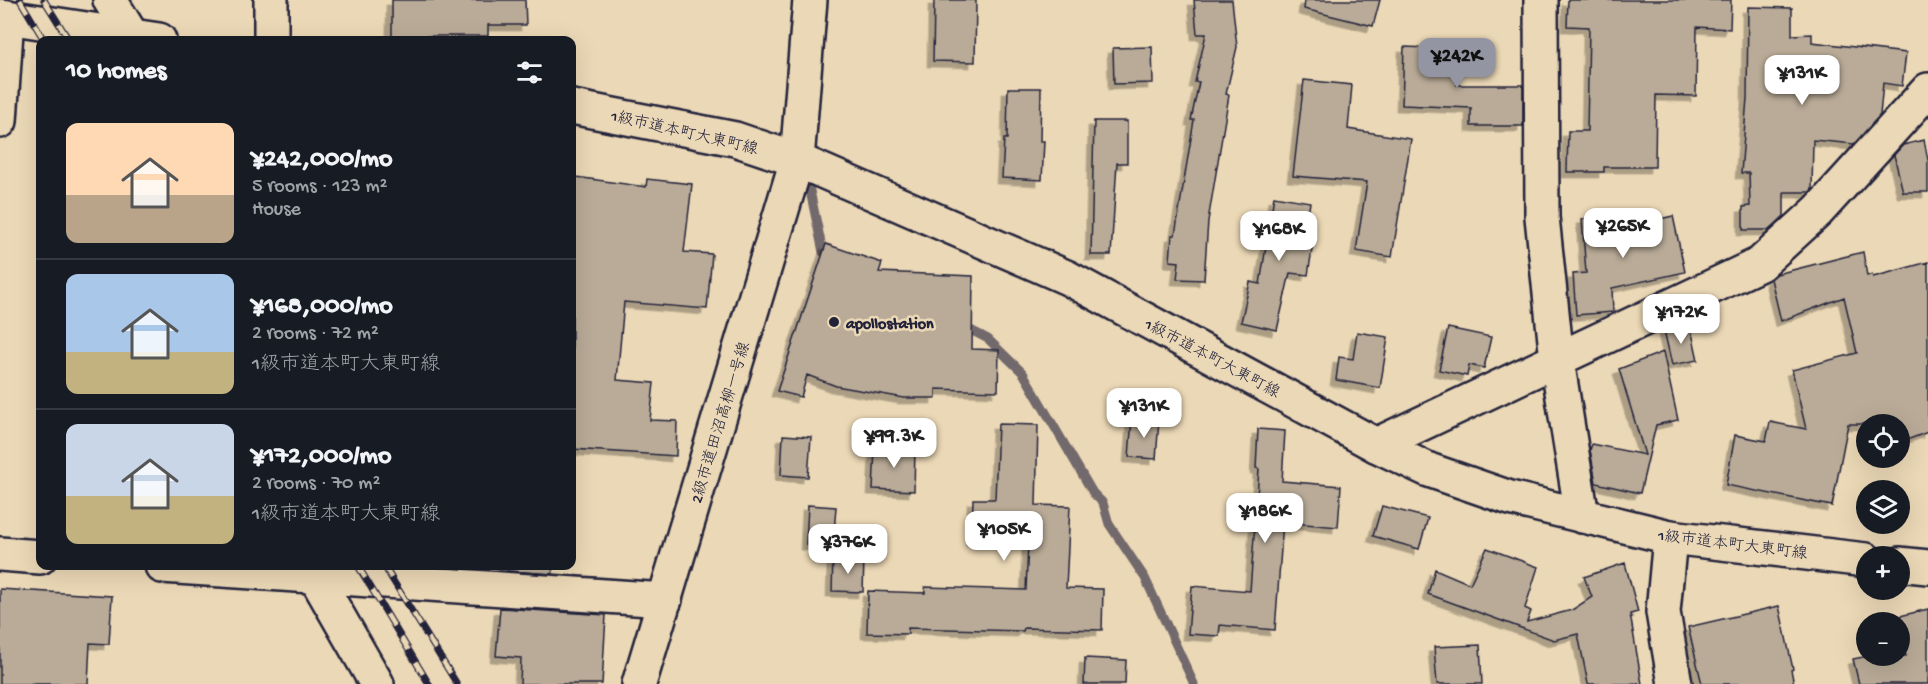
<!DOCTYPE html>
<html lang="en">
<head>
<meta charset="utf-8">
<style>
  :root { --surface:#171b24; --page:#20242c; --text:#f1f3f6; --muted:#9ea1a6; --line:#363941; --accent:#9495a2 }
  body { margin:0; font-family:"Gochi Hand","Klee One",sans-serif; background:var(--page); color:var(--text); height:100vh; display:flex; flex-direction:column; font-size:22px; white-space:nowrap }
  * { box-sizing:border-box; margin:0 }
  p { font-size:20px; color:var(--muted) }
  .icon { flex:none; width:33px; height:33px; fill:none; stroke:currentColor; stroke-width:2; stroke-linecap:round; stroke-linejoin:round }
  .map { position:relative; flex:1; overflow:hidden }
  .sheet { position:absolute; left:36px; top:36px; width:540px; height:534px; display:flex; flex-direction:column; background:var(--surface); border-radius:12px; box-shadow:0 6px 24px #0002 }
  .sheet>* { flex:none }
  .buttons { position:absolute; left:1856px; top:414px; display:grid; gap:12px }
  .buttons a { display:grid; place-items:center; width:54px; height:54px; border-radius:50%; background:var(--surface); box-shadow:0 6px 24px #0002; font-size:30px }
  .price { position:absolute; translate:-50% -51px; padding:0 14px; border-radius:12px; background:#fff; color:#222; font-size:20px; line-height:39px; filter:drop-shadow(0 2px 3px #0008) }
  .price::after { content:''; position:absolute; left:50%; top:36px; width:18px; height:14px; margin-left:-9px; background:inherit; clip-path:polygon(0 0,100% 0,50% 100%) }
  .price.selected { background:var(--accent); color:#111 }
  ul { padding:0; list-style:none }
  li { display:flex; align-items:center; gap:18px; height:150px; padding:0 30px }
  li+li { border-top:2px solid var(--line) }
  li span { display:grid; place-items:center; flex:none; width:168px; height:120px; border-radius:12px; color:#555 }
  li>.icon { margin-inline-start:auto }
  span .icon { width:72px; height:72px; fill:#fffc; stroke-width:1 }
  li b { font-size:26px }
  h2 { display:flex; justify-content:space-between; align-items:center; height:72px; padding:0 30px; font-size:26px }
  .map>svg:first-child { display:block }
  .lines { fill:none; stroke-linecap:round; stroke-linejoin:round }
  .stream { stroke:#72696c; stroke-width:9 }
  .building { fill:#b9ab97; stroke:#22223b; stroke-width:1.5; filter:url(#shadow) }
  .minor-casing { stroke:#22223b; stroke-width:38 }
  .tertiary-casing { stroke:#22223b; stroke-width:38 }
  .minor { stroke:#ebd8b6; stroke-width:33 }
  .tertiary { stroke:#ebd8b6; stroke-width:33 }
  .rail-casing { stroke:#22223b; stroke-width:7 }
  .rail { stroke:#ebd8b6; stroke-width:4.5; stroke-dasharray:14; stroke-linecap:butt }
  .poi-dot { fill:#22223b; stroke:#ebd8b6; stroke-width:2 }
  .labels { text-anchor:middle; stroke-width:5; stroke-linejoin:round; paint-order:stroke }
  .street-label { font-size:16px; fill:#22223b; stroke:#ebd8b6 }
  .poi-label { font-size:16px; font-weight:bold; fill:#22223b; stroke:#ebd8b6; text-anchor:start }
</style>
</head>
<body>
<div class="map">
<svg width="1928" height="684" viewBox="0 0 1928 684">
  <defs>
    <filter id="shadow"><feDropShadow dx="-5.5" dy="5.5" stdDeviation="0" flood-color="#0004"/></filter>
  </defs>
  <rect width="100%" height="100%" fill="#ebd8b6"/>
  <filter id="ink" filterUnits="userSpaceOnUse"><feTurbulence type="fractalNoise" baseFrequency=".0167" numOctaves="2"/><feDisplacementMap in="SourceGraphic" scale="12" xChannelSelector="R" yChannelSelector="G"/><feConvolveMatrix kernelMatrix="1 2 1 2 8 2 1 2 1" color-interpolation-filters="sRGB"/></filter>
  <g filter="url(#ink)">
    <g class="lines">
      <path class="stream" d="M806,172L823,252L833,260
        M963,326L988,339L1023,373L1093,493L1103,503L1109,524L1145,578L1194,684"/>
    </g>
    <path class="building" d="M392,0H525L526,25H488V36H392Z
      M934,0H976L975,62L933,61Z
      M1194,0H1232L1237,47L1226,94L1229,95L1208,221L1204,280L1177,279L1179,262L1170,261L1172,235H1175L1194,120H1191L1199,82H1195L1206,34H1197Z
      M1305,0H1380L1373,26L1304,9Z
      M1568,0H1731L1730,29L1697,27L1696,96L1656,95L1655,167H1604V172H1567L1568,131H1587L1589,27L1567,26Z
      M1748,7L1792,8V35L1812,34V42L1906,53L1902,86L1883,83L1880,115L1854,144L1813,140L1812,189L1810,192H1784V216L1769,230H1743V207L1750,206L1749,173H1741L1747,98Z
      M1152,47L1153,83L1114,84L1113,48Z
      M1404,47L1458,49L1457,85H1523V126H1471V108L1402,105Z
      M1304,80L1352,85L1348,129L1411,139L1392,257L1356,251L1367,182L1293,176Z
      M1008,88H1041L1040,141H1044L1042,180L1002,178L1004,139H1007Z
      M1094,121H1127V163H1117L1111,255H1091Z
      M1924,140L1928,160V192H1903L1894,155L1903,145Z
      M576,177L646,187L647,179L692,184L684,252L712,254L707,309L624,302L617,380L654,383L650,420L677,421L676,456L572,449V251L574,220L572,219V206Z
      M1274,196L1310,202L1304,242L1313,243L1308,275L1290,273L1277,330L1241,322L1250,282L1260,284Z
      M1621,216L1622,228L1673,216L1685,272L1612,288L1613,312L1576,315L1573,274L1586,273L1582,219Z
      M826,244L882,263L879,272L973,276L972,349L999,350L998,391L936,389V398H904L836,386L807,375L801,397L777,391Z
      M1863,252L1867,276L1872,274L1873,277L1928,262V432L1899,443V424H1848L1832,506L1726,485L1735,435L1766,441L1770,422L1806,429L1792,370L1857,353L1844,297L1781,321L1771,279L1777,274Z
      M1690,324L1698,360L1672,365L1664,330Z
      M1448,328L1491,337L1484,368L1469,365L1467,376L1439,370Z
      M1357,332L1388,337L1380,388L1336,380L1339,357L1353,359Z
      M1663,352L1678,420L1656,425L1640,493L1596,483L1590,450L1592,444L1645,455L1619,369Z
      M1132,418L1159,420L1156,459L1129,457Z
      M998,424L1038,425L1036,505L1070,506L1066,588L1103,589L1102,630L1024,628L1023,631L908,628V634L867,633L868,591L925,593V587L1026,590L1028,542L972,540L973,499H995Z
      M1258,429L1285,431L1282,481L1341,486L1338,527L1283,522L1275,630L1220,625L1219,636L1188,634L1192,586L1250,591L1259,469L1256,468Z
      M783,435L811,437L808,477L781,475Z
      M875,448L915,449L914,491L873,489Z
      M808,505L836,507L833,546L806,544Z
      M1382,506L1428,518L1419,549L1373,536Z
      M1487,548L1538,567L1525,608L1531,611L1527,622L1572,610L1592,597L1584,577L1625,563L1638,612L1630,614L1642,684H1588L1578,634L1554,640L1428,594L1435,569L1470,584Z
      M833,557L864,558L863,592L832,591Z
      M507,566H553L552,574L507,571Z
      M0,589L112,596L109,644L90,643L88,684H0Z
      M1779,606L1793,669L1791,670L1794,684H1702L1688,627Z
      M500,608L606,615L602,684H520L521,658L496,656Z
      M1928,609V684H1859L1853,659L1868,656H1906L1896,617Z
      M1480,645L1482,684H1437L1434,647Z
      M1085,658L1126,660L1125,684H1084Z"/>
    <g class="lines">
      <defs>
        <path id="minor" d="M110,0L132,36
          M1541,0L1542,217L1557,360L1582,516
          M271,40V0
          M0,121L7,17
          M1376,445L1760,264L1818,211L1928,90
          M1670,537L1663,612L1675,684
          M0,554L40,557
          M162,566L665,600
          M315,576L377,684"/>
        <path id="tertiary" d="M0,16L159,40
          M572,107L735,139L797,160L1068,278L1376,445L1429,470L1510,498L1670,537L1866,560
          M1899,564L1928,567
          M639,684L797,160L810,0"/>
      </defs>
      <use href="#minor" class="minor-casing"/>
      <use href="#tertiary" class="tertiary-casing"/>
      <use href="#minor" class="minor"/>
      <use href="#tertiary" class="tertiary"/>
      <defs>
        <path id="rail" d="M20,0L44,40
          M44,0L69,40
          M358,566L429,684
          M384,566L457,684"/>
      </defs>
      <use href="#rail" class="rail-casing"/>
      <use href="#rail" class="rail"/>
    </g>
  </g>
  <circle class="poi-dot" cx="834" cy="322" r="6"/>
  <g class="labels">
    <g class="street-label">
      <text transform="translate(685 131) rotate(13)" y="6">1級市道本町大東町線</text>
      <text transform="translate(1213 357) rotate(28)" y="6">1級市道本町大東町線</text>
      <text transform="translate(719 422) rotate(-73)" y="6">2級市道田沼高柳一号線</text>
      <text transform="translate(1733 543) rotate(7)" y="6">1級市道本町大東町線</text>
    </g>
    <g class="poi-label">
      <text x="846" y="328">apollostation</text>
    </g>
  </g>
</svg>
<div class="buttons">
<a><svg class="icon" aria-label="locate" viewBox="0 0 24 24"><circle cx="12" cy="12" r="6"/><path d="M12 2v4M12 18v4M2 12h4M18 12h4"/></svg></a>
<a><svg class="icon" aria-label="layers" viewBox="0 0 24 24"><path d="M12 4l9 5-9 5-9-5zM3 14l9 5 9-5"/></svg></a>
<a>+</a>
<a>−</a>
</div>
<b class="price selected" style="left:1457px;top:89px">¥242K</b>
<b class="price" style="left:1802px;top:106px">¥131K</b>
<b class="price" style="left:1623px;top:259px">¥265K</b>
<b class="price" style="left:1279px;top:262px">¥168K</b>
<b class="price" style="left:1681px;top:345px">¥172K</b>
<b class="price" style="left:1144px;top:439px">¥131K</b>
<b class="price" style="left:894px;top:469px">¥99.3K</b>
<b class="price" style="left:1265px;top:544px">¥186K</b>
<b class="price" style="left:1004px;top:562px">¥105K</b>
<b class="price" style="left:848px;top:575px">¥376K</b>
<section class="sheet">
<h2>10 homes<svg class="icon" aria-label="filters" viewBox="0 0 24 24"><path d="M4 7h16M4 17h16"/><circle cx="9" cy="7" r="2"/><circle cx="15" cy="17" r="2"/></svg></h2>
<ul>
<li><span style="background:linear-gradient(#ffd9b3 60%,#b9a48a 0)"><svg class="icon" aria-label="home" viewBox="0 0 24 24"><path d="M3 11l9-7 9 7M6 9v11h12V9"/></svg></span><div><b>¥242,000/mo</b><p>5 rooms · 123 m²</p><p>House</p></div></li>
<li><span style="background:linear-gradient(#a9c7e8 65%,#c2b280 0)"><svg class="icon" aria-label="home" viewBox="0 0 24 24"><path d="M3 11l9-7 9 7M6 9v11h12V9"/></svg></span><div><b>¥168,000/mo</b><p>2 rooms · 72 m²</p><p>1級市道本町大東町線</p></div></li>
<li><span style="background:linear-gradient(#c9d6e8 60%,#c2b280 0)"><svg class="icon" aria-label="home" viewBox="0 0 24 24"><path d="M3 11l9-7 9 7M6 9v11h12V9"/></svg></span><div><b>¥172,000/mo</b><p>2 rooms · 70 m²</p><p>1級市道本町大東町線</p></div></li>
</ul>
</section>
</div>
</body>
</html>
